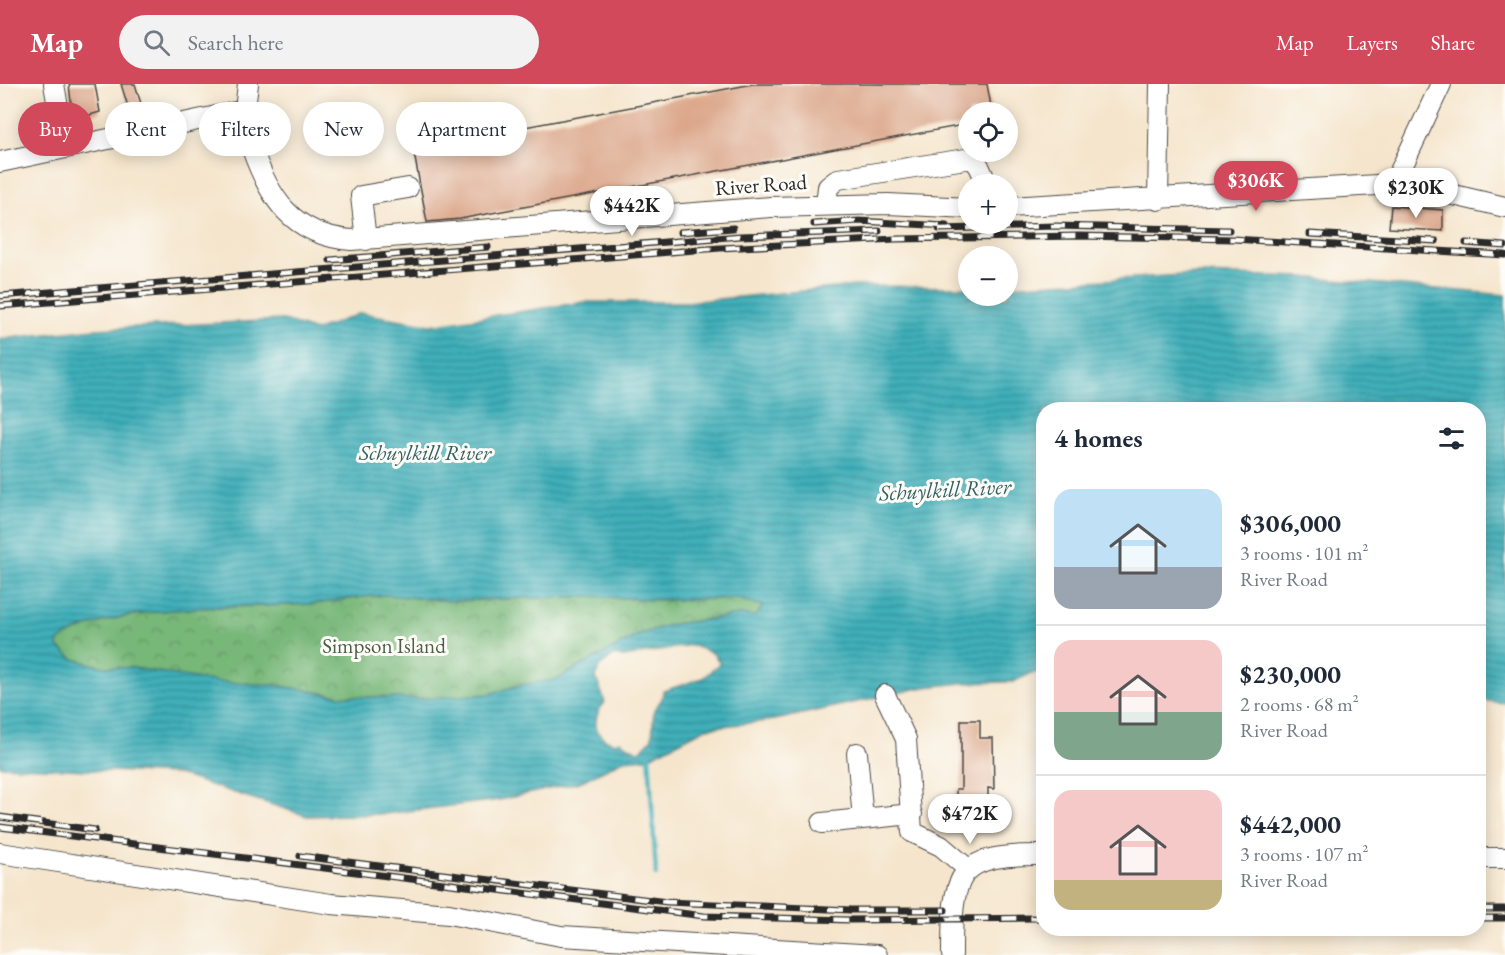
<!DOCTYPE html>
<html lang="en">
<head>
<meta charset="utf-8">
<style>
  :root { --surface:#fff; --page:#f2f2f3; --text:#1f2937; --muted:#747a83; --line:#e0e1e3; --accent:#d1495b }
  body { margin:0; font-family:"EB Garamond",serif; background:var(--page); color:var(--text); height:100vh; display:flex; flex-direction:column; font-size:22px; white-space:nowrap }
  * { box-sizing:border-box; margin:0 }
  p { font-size:20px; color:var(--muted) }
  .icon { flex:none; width:33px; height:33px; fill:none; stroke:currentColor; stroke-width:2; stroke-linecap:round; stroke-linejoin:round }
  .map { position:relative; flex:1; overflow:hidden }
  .side { position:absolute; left:1036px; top:318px; width:450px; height:534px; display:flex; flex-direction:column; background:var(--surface); border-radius:24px; box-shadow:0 3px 15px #0003 }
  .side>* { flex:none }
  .banner { position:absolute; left:18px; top:18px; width:570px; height:54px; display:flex; gap:12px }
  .tools { position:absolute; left:958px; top:18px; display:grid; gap:12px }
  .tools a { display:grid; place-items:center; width:60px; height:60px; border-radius:50%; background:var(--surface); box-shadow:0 3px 15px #0003; font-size:30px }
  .price { position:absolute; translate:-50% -51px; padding:0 14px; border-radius:21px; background:#fff; color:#222; font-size:20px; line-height:39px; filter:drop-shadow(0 2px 3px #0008) }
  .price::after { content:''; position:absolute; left:50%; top:36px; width:18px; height:14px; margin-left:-9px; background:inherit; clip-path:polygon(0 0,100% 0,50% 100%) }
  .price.selected { background:var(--accent); color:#fff }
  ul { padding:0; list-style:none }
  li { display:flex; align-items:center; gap:18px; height:150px; padding:0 18px }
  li+li { border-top:2px solid var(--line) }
  li span { display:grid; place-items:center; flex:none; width:168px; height:120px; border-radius:18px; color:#555 }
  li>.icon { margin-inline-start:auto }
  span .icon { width:72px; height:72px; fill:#fffc; stroke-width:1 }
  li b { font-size:26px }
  h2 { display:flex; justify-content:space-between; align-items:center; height:72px; padding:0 18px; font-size:26px }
  .pill { padding:0 21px; border-radius:27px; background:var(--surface); box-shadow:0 3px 15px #0003; font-size:21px; line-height:54px }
  .pill.selected { background:var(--accent); color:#fff }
  header { display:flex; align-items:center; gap:36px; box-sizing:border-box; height:84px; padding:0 30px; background:var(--accent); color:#fff }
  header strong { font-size:28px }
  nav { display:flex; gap:33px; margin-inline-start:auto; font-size:21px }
  .search { width:420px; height:54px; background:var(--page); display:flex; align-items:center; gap:15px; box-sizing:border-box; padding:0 21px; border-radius:33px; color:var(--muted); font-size:22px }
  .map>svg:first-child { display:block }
  .forest { fill:url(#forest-crowns); stroke:#517152; stroke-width:1.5 }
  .water { fill:url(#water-rules); stroke:#356d72; stroke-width:1.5; fill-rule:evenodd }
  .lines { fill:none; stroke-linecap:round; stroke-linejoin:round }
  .stream { stroke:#3fafb9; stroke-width:4.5 }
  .building { fill:#dba689 }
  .minor-casing { stroke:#494743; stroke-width:22 }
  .minor { stroke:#fff; stroke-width:20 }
  .rail-casing { stroke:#2b2b2b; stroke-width:7 }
  .rail { stroke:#fdfcf7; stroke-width:4.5; stroke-dasharray:14; stroke-linecap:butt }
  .labels { text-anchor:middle; stroke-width:6; stroke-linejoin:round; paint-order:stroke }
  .street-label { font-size:21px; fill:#2b2b2b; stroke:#fdfcf7 }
  .park-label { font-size:21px; fill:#4a5e48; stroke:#fdfcf7 }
  .water-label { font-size:22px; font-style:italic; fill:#336064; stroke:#fdfcf7 }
</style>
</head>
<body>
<header>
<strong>Map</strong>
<div class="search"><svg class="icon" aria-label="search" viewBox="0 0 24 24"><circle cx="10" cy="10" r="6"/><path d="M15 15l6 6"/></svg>Search here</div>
<nav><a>Map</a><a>Layers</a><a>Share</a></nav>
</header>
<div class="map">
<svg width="1505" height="871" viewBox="0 0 1505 871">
  <defs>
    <pattern id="forest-crowns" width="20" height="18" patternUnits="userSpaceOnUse" patternTransform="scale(1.5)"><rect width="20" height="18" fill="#77b778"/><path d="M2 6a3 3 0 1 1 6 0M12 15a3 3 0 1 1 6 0" fill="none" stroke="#629563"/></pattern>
    <pattern id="water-rules" width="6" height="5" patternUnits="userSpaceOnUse" patternTransform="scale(1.5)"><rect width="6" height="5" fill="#3fafb9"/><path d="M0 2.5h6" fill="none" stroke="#358f97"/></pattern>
  </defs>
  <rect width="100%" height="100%" fill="#fdfcf7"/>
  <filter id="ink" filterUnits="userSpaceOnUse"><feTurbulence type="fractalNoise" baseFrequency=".0167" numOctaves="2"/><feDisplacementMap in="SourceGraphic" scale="12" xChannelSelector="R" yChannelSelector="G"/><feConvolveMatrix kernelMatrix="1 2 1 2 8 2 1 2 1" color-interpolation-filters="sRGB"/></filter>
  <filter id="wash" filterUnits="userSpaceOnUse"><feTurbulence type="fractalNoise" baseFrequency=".008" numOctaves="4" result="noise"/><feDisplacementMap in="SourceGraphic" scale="24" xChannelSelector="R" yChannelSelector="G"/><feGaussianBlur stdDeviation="1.35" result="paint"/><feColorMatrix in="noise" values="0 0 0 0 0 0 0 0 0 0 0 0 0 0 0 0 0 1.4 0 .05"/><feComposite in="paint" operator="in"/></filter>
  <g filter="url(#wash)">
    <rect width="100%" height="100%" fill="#f5e5cc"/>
    <path class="forest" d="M386,511L451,517L592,512L654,516L738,515L763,522L756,532L739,531L668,541L638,551L555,596L520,601L489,610L415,615L341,612L274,601L218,598L133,584L104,583L73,575L58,563L59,557C118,517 238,525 309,520C335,518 360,512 386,511Z"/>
    <path class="water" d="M1199,190L1301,193L1505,211V619L1479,616V326H1044V588L1032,589L1013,598L963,599L924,603L775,636L706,644L648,674L623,676L580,698L499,716L384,730L307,732L176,690L0,682V255L96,245L283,236L315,247L361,229L431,241L584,218H687L855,202L969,203V212H1008V202ZM386,511L451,517L592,512L654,516L738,515L763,522L756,532L739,531L668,541L638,551L555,596L520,601L489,610L415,615L341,612L274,601L218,598L133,584L104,583L73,575L58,563L59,557C118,517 238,525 309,520C335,518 360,512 386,511ZM691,561L713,569L720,579L703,594L663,607L662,615L654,626L652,654L639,668L620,657L615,659C592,653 591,635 605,618L596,593L599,583L615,571L623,573Z"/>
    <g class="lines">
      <path class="stream" d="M649,671L656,791"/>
    </g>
    <g id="blocks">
      <path class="building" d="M69,0H95L100,28L73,36Z
        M121,0H135L142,23L129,26Z
        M753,0H987L992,28H969V40L460,135L427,138L413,64Z
        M1391,122L1443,126V147L1389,144Z
        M961,636H980V654H993L994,705L988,704V727H956V705H961Z"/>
    </g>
  </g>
  <g filter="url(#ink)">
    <use href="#blocks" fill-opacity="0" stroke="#494743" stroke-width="1.5"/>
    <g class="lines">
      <defs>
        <path id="minor" d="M54,0L65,64
          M247,41L245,26L248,0
          M251,62C269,114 292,151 351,156L771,123L888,120L969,124
          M0,78L245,26
          M1394,100L1441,0
          M1158,116L1160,0
          M826,121L828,103L838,95L972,74L979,82L987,100
          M1008,123L1394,100L1428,105L1505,123
          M366,156L361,112L408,104
          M885,611L906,655L912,748L941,762L968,785
          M857,669L863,735
          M822,739L912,730
          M0,769L331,820L449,830L561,852L877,871
          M1479,774H1505
          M952,871C952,788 956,770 1044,771"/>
      </defs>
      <use href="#minor" class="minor-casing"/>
      <use href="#minor" class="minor"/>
      <defs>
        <path id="rail" d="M814,140L859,137L946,142
          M939,145L1056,142L1229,146
          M680,148L733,144
          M1310,150L1436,157
          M1466,159L1505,162
          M330,176L488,163
          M0,212L740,152L879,147
          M0,222L720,164L896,155L1079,152L1233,155L1505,171
          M0,733L95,746
          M0,743L704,832L850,836L1044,834
          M300,772L667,818L851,826H945
          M1479,825H1505
          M1479,834H1505"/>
      </defs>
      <use href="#rail" class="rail-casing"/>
      <use href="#rail" class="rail"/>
    </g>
  </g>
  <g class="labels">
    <g class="street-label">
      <text transform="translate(761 101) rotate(-4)" y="7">River Road</text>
    </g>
    <g class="park-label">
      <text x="384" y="569">Simpson Island</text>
    </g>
    <g class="water-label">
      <text x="425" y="376">Schuylkill River</text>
      <text transform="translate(945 405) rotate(-3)" y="8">Schuylkill River</text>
    </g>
  </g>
</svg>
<div class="tools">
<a><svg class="icon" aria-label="locate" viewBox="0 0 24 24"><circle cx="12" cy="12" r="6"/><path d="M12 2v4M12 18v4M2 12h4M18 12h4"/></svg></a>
<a>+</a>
<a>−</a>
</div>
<b class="price selected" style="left:1256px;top:128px">$306K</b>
<b class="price" style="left:1416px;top:135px">$230K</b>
<b class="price" style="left:632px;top:153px">$442K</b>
<b class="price" style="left:970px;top:761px">$472K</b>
<div class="banner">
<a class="pill selected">Buy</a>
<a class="pill">Rent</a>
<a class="pill">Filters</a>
<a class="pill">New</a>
<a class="pill">Apartment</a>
</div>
<section class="side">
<h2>4 homes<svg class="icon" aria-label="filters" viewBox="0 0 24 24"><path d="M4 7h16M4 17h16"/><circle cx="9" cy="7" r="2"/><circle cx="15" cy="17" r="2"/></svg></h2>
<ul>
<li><span style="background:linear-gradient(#bfe0f5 65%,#9aa5b1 0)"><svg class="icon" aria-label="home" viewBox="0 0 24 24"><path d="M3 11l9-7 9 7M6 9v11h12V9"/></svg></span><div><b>$306,000</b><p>3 rooms · 101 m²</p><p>River Road</p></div></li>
<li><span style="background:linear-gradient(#f6c9c9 60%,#7fa58c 0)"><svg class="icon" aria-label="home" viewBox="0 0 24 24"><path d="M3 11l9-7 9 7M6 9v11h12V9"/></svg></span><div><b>$230,000</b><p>2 rooms · 68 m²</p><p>River Road</p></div></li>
<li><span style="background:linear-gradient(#f6c9c9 75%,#c2b280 0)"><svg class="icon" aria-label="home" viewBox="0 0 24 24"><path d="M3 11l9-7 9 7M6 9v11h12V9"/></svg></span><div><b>$442,000</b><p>3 rooms · 107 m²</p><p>River Road</p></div></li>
</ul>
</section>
</div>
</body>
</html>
